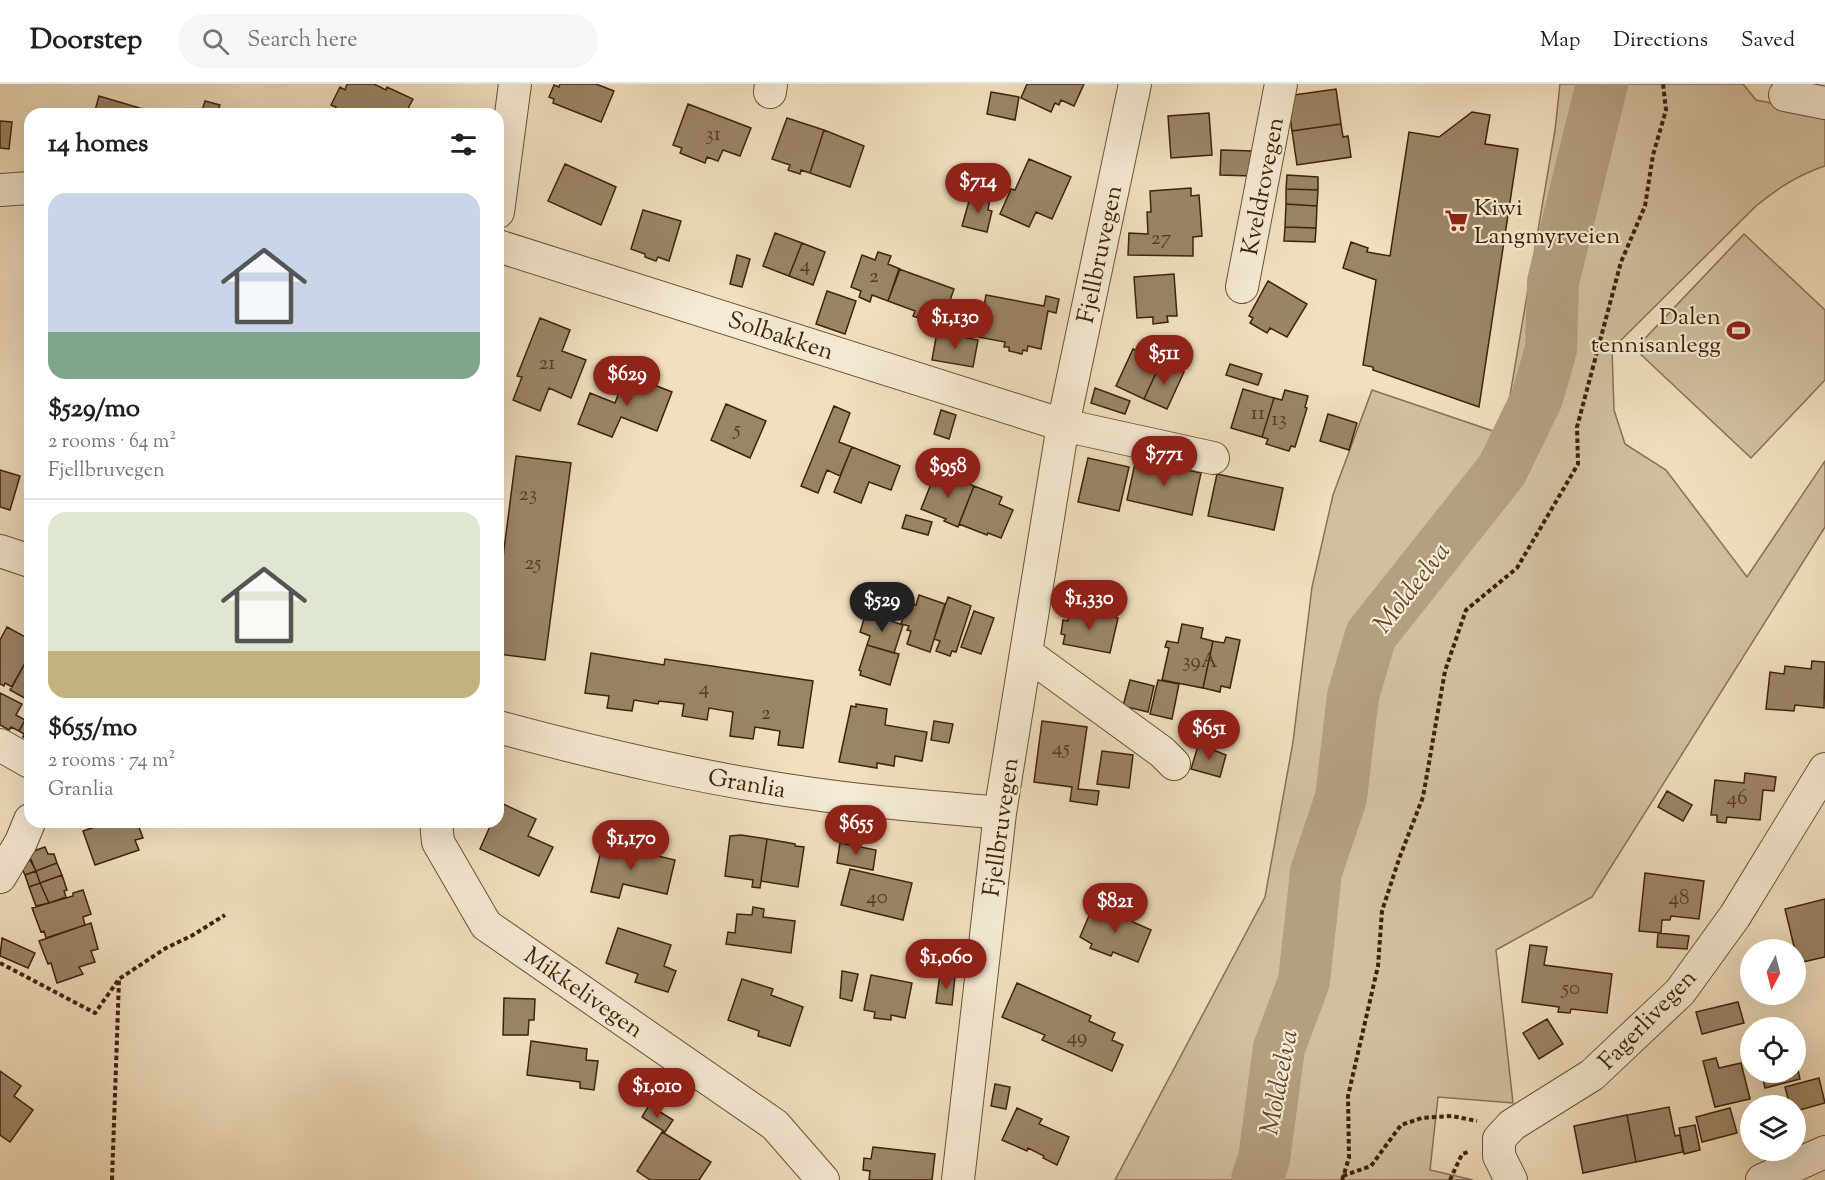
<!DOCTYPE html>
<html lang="en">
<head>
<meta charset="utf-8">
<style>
  :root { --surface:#fff; --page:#f6f6f6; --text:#202124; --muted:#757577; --line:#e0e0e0; --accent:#8f2418 }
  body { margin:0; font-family:"Sorts Mill Goudy",serif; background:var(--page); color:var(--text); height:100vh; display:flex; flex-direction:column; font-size:22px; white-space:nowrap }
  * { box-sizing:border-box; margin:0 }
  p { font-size:20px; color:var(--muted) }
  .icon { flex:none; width:33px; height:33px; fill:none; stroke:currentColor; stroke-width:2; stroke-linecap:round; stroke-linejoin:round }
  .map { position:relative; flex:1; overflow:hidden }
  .panel { position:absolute; left:24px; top:24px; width:480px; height:720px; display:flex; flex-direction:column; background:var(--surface); border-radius:18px; box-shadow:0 6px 24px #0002 }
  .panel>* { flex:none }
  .needle { width:39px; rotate:187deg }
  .controls { position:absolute; left:1740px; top:855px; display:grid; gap:12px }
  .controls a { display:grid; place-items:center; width:66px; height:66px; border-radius:50%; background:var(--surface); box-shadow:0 6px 24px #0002; font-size:30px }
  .price { position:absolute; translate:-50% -51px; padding:0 14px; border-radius:21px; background:var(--accent); color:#fff; font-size:20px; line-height:39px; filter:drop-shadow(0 2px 3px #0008) }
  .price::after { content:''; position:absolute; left:50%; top:36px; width:18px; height:14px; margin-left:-9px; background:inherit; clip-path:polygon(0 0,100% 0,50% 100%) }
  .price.selected { background:#222; color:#fff }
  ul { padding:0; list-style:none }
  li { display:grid; align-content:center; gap:12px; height:318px; padding:0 24px }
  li+li { border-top:2px solid var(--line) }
  li span { display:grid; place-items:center; height:186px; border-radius:18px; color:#555 }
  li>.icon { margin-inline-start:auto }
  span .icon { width:108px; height:108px; fill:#fffc; stroke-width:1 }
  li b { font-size:26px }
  h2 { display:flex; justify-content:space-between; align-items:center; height:72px; padding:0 24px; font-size:26px }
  header { display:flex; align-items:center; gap:36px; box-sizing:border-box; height:84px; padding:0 30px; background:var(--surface); border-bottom:2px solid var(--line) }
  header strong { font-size:28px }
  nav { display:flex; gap:33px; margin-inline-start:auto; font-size:21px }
  .search { width:420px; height:54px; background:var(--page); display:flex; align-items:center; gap:15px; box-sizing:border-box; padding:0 21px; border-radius:33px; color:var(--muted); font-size:22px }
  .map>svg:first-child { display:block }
  .green { fill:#d2bf9f; stroke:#887154; stroke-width:1.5 }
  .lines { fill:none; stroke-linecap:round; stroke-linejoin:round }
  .river { stroke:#b49f80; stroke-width:52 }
  .building { fill:#9b8567; stroke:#3d230a; stroke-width:1.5 }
  .minor-casing { stroke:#6a5237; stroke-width:34 }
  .path { stroke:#3d230a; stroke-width:4; stroke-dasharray:4.5 3; stroke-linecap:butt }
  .minor { stroke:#f6ead4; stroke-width:32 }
  .labels { text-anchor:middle; stroke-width:4.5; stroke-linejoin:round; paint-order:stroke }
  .number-label { font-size:21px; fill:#543c21 }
  .street-label { font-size:24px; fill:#3d230a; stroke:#f6ead4 }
  .poi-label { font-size:24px; fill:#3d230a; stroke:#f6ead4; text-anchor:start }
  .water-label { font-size:26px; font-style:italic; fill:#61482d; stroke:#f6ead4 }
</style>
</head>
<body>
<header>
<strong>Doorstep</strong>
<div class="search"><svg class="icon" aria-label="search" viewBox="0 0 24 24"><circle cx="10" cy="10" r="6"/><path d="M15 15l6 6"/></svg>Search here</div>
<nav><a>Map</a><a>Directions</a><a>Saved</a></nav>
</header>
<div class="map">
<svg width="1825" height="1096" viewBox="0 0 1825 1096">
  <rect width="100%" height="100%" fill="#f1dfbd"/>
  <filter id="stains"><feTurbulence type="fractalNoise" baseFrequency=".00333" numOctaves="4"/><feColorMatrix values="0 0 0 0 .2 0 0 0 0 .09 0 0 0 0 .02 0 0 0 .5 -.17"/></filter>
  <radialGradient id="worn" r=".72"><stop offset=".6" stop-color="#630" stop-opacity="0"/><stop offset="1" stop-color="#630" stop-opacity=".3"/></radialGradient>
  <path class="green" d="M1560,0H1743L1756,16L1825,30V82C1798,91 1778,104 1756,122L1612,265L1614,326L1625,360L1666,386L1747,493L1825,377V443L1592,813L1496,866L1513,1019L1438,1013L1430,1086L1473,1096H1115L1265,813L1293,658L1312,503L1333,411L1372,306L1496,348L1506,335L1555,46Z
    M1744,150L1825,226V296L1751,374L1635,265Z"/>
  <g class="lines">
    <path class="river" d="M1257,1096L1264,1075L1279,964L1304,897L1316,788L1341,714L1353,612L1371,551L1502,386L1537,314L1551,265L1553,198L1602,0"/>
  </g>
  <path class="building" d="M347,0H374L386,6L387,3L413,15L405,30H332L336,23L331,21L340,3L345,6Z
    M560,0H596L614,7L601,38L553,19L554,15L549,13L554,1L559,3Z
    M1027,0H1084L1074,22L1061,16L1059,21L1055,19L1051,28L1021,14Z
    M1336,5L1341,40L1292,47L1287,12Z
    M991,8L1019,13L1015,36L987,30Z
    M99,12L143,25L141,30H94Z
    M205,17L220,21L218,27L227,30H201Z
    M688,20L751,44L740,72L723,66L718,77L707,73L705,79L680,69L682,64L673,61Z
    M1472,28L1490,31L1485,60L1518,65L1479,323L1373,286V283L1363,281L1376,196L1343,184L1351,158L1368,164L1367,168L1390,172L1409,48L1439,53Z
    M1209,29L1212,71L1171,74L1168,32Z
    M787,34L824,46L810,89L801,86L800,90L788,86L790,81L772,75Z
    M0,37L12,38L9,65L0,64Z
    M1341,40L1343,53L1348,52L1351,73L1297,81L1292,47Z
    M824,46L864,62L850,103L810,89Z
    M1221,66L1253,67L1252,92L1220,91Z
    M1029,75L1071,93L1052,135L1036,128L1029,143L1000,130L1011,105L1015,106Z
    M565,80L616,103L601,141L548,117Z
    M1287,91L1318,93V106L1286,105Z
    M1191,104V112L1199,111L1202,152L1193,153V172L1128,171L1129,149L1148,150L1147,128H1151L1150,107Z
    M1286,105L1318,106L1317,122L1286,120Z
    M971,110L990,114L988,126L992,127L987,148L962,142Z
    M1286,120L1317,122L1316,144L1285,143Z
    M643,126L681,137L669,177L658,173L656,177L645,173V170L631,165Z
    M1285,143L1316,144L1315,158L1284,157Z
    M775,149L802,159L789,192L763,182Z
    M802,159L825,168L813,201L789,192Z
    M878,168L891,172L888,180L900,185L888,217L872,211L870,218L859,213L861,207L851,203L862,171L875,176Z
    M737,171L750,175L742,203L730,200Z
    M899,185L954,205L941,242L913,232L915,227L888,217Z
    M1174,190L1177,232H1167L1168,238L1153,240V233L1137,234L1134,193Z
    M1268,197L1307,220L1287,253L1270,244L1267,249L1250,239L1253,234L1249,232Z
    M827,207L856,217L845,250L816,240Z
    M986,211L1044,222L1046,212L1059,215L1056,229L1048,227L1041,265L1028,262L1027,267L1023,266L1022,270L1009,267V263H1004L1005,258L978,253Z
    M540,234L570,246L562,267L586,276L571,314L549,304L540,327L513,316L522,293L517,292Z
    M937,248L978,256L973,283L932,276Z
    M1133,265L1161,278L1144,315L1116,302Z
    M1161,278L1184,288L1167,325L1144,315Z
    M1230,280L1262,290L1258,301L1226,291Z
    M626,290L672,308L657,347L621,333L612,353L578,340L590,309L615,319Z
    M1095,304L1130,317L1125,330L1091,319Z
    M1243,305L1274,314L1262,353L1231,344Z
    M1285,306L1308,312L1305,323L1307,324L1295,363L1291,362L1289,367L1266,360L1268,355L1262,353L1274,314L1282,316Z
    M726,320L766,337L750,374L711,356Z
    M834,322L850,329L839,358L852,363L840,392L827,386L818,409L801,402Z
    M941,326L956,331L949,355L934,350Z
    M1328,330L1357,339L1349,366L1320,357Z
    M852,363L900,382L891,406L869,398L861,419L834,408Z
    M516,372L571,379L545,576L498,570V512Z
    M1088,374L1129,383L1119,427L1078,418Z
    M1136,375L1201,389L1192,431L1127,416Z
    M0,386L20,392L10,426L0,423Z
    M1217,390L1283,404L1274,446L1208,432Z
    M945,391L974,402L958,443L944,437L946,435L921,425L933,395L942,398Z
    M974,402L1002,413L999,420L1013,426L1001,454L988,449L987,451L959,440Z
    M906,431L932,438L928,451L902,444Z
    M919,511L945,520L930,568L907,560L911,547L907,546L909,542L901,540L908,518L916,521Z
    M948,513L971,522L956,568L952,567L950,572L936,567L940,557L934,555Z
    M1070,525L1118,534L1110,569L1063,560L1065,551L1061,550L1063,536L1068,537Z
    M974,527L994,534L981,570L961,563Z
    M865,532L875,536L876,532L903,541L894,569L867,561L870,552L860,548Z
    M1182,540L1203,544L1201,554L1213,557L1203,604L1162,596L1169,564L1165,563L1167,557L1178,559Z
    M7,543L29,555L25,562L30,565V570L12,603L5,599L4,602L0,600V556Z
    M1226,553L1240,556L1230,604L1221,602L1220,608L1203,604L1213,557L1224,559Z
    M867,561L899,570L890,601L860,591L861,587L859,586Z
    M591,569L664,581L665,575L813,597L803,664L778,661L780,647L755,643L753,655L730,652L733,628L709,624L707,636L682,632L684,620L659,617L658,620L634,616L632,627L607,624L609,612L585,609Z
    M30,570V617L10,606Z
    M1812,577L1825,578L1824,624L1795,621L1794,627L1766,625L1770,588L1784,590L1785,582L1811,585Z
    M1130,596L1154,602L1148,628L1123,622Z
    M1158,596L1179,600L1172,635L1150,630Z
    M0,609L22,620L16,631L25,636L19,647L11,643L9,646L0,641Z
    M856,620L887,625L885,641L927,648L922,677L895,672L894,682L877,679V684L839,678L851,622L856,623Z
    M25,636L30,639V657L23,653L24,650L19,647Z
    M934,637L953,640L949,659L931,656Z
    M1042,637L1087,643L1078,705L1099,707L1097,721L1070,717L1072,703L1034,698Z
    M1201,661L1226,671L1220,693L1191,685L1198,662L1200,663Z
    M1102,667L1133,671L1129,704L1097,700Z
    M1745,689L1776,693L1774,707L1763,706L1760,736L1727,733L1726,739L1717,738V731H1711L1715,696L1744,699Z
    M1667,707L1692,721L1683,737L1658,723Z
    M501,719L536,735L528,752L553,763L539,792L480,765L492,738H498V726Z
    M110,738H137L143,754L135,756L139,766L95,781L83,747Z
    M741,751L767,755L760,804L752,803L753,796L725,792L730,752Z
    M767,755L795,760V762L804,763L798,803L761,797Z
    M603,759L675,776L667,810L623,800L619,814L591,808Z
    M840,759L876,766L873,786L837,779Z
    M45,763L48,770H54L57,779L36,787L28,769Z
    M30,776L36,787L25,791L20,780Z
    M57,779L62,791L40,799L36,787Z
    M850,785L912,799L903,836L841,821Z
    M36,787L40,799L29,803L25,791Z
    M1645,789L1704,797L1699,835L1671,832L1670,836H1662L1661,849L1639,847Z
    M62,791L67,806L64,807L66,813L49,819L40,799Z
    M40,799L49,819L36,822L29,803Z
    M83,806L91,830L83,833L85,841L46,854L44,847L41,848L32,824L73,812V809Z
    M1825,815V873L1798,879L1785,825Z
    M753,823L764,825L763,833L795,837L791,869L726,860L728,848L735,849L737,830L752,831Z
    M1100,824L1113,829L1114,826L1134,834L1133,838L1151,846L1138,878L1113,868L1111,872L1090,864L1092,860L1080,853L1091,827L1097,829Z
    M91,839L98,865L91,867L95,878L79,883L83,890L57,899L51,879L48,880L39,857Z
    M618,844L671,861L664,882L676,887L668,908L635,898L638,890L606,879Z
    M1658,849L1689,852L1687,865L1657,863Z
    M2,854L35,869L28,884L0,872Z
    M1530,861L1547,863L1544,881L1612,890L1607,929L1571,925L1570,929L1558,928L1559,923L1522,918Z
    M842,887L858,890L852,917L840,914Z
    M940,890L955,892L952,921L936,919Z
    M871,891L912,899L905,934L891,931V936L874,934L875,928L864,926Z
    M742,895L773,905L771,911L803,923L790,962L758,952L759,947L728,936Z
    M1017,899L1091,932L1089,937L1115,949L1112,956L1123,961L1112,987L1042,956L1045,951L1002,933Z
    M504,914L535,915L534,936H529L528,951H503Z
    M1738,918L1744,939L1702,950L1696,928Z
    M1547,935L1563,960L1539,975L1523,949Z
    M531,957L587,965L586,976L598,977L594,1006L580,1004V998L527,991Z
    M1716,974L1719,984L1741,979L1750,1015L1715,1023L1703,977Z
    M1796,977L1800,995L1765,1004L1761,988H1796Z
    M0,987L21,1002L14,1012L33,1026L10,1058L0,1051Z
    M1819,994L1825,1019L1796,1027V1022H1790L1785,1003Z
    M995,1000L1010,1003L1006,1025L991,1022Z
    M649,1021L673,1036L665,1048L642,1033Z
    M1669,1023L1675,1052L1680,1051L1683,1068L1636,1078L1627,1031Z
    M1017,1024L1042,1035L1039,1040L1069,1053L1057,1081L1043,1074L1044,1072L1028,1064L1027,1067L1002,1056Z
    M1730,1024L1737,1049L1702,1058L1696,1033Z
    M1627,1031L1636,1078L1583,1089L1574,1042Z
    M1695,1041L1700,1066L1684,1070L1679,1044Z
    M662,1048L711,1078L699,1096H650L637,1087Z
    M873,1063L935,1070L932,1096H869L870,1087L863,1086L864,1074L871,1075Z"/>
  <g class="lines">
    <defs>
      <path id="minor" d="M770,8L771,0
        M1785,11L1825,19
        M0,106L30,104
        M498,128L515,0
        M498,162L1063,341L1213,374
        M1242,203L1281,0
        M0,467L30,477
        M1026,569L1162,668L1174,680
        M498,643C602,671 707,696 814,710C876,719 938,723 1000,729
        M0,661L30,678
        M436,738L438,758L486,841L775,1041L823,1096
        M0,793L21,758L30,736
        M958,1096L1000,729L1063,341L1135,0
        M1511,1096L1499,1072V1055L1512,1041L1592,991L1680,908L1735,832L1825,685
        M1762,1096L1825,1068"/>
    </defs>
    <use href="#minor" class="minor-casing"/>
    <path class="path" d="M0,879L95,929L119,895L166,864L193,851L225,831
      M1343,1092L1371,1082L1401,1041L1422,1034L1452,1032L1477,1037
      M112,1096L119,896
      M1342,1096L1349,1074L1348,1012L1378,882L1382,827L1399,775L1423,713L1445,587L1466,526L1517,484L1578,380L1577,343L1621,178L1645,122L1653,71L1666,26L1663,0
      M1450,1096L1462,1070L1468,1068"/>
    <use href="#minor" class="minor"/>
  </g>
  <defs>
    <symbol id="supermarket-bare" viewBox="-9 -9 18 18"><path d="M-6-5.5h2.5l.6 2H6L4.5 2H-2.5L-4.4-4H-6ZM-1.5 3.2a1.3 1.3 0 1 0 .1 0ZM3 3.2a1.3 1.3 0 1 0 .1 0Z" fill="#8f2418" stroke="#f6ead4" stroke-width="2.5" paint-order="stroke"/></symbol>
    <symbol id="stadium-bare" viewBox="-9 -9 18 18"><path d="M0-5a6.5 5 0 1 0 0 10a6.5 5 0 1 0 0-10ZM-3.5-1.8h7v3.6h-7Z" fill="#8f2418" stroke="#f6ead4" stroke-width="2.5" paint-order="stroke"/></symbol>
  </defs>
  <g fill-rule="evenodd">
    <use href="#supermarket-bare" x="1440" y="120" width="33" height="33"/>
    <use href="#stadium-bare" x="1722" y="230" width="33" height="33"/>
  </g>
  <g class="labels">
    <g class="number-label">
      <text x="713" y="56">31</text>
      <text x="1161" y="160">27</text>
      <text x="805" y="187">4</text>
      <text x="874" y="198">2</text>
      <text x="547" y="285">21</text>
      <text x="1258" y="335">11</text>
      <text x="1279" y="341">13</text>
      <text x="737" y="351">5</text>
      <text x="528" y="416">23</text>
      <text x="533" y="485">25</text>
      <text x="1200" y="583">39A</text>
      <text x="704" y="610">4</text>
      <text x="766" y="635">2</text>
      <text x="1061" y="670">45</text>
      <text x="1737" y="720">46</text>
      <text x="877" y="819">40</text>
      <text x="1679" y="820">48</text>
      <text x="1571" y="910">50</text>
      <text x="1077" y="959">49</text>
    </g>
    <g class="street-label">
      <text transform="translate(1262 102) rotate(-79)" y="8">Kveldrovegen</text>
      <text transform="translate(1099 170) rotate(-78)" y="8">Fjellbruvegen</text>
      <text transform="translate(781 251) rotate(18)" y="8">Solbakken</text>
      <text transform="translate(747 699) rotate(10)" y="8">Granlia</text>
      <text transform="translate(1000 743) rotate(-82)" y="8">Fjellbruvegen</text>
      <text transform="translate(584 908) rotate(35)" y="8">Mikkelivegen</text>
      <text transform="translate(1647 935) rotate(-46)" y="8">Fagerlivegen</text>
    </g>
    <g class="poi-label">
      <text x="1474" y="131">Kiwi<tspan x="1474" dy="28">Langmyrveien</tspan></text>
      <text x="1721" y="240" text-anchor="end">Dalen<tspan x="1721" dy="28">tennisanlegg</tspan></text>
    </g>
    <g class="water-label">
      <text transform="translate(1411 503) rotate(-52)" y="9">Moldeelva</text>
      <text transform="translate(1278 998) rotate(-79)" y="9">Moldeelva</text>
    </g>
  </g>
  <rect width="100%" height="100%" filter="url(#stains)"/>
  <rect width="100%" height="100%" fill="url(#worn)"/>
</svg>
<div class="controls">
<a><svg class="needle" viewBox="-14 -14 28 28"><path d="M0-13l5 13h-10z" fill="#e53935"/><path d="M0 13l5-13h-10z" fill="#757577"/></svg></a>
<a><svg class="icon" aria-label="locate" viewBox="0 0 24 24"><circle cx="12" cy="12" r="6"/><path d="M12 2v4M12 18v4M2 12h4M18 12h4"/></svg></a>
<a><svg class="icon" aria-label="layers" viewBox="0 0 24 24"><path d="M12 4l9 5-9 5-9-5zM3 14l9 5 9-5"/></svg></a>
</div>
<b class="price" style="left:978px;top:130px">$714</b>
<b class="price" style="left:955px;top:266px">$1,130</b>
<b class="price" style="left:1164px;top:302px">$511</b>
<b class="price" style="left:627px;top:323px">$629</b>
<b class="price" style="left:1164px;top:403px">$771</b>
<b class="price" style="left:948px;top:415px">$958</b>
<b class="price" style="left:1089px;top:547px">$1,330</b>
<b class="price selected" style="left:882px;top:549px">$529</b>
<b class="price" style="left:1209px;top:677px">$651</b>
<b class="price" style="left:856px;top:772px">$655</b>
<b class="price" style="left:631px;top:787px">$1,170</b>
<b class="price" style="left:1115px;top:850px">$821</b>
<b class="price" style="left:946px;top:906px">$1,060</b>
<b class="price" style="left:657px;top:1035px">$1,010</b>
<section class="panel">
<h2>14 homes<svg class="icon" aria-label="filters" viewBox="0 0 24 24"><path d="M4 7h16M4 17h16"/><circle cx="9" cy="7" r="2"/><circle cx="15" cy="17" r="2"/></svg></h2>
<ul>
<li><span style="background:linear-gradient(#c9d6e8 75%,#7fa58c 0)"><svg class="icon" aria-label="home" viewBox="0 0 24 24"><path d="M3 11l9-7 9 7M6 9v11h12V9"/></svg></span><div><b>$529/mo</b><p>2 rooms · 64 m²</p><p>Fjellbruvegen</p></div></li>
<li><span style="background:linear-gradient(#dfe7d0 75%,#c2b280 0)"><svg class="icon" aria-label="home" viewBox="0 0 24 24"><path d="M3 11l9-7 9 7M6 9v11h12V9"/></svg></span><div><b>$655/mo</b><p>2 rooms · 74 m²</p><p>Granlia</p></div></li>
</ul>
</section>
</div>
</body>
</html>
